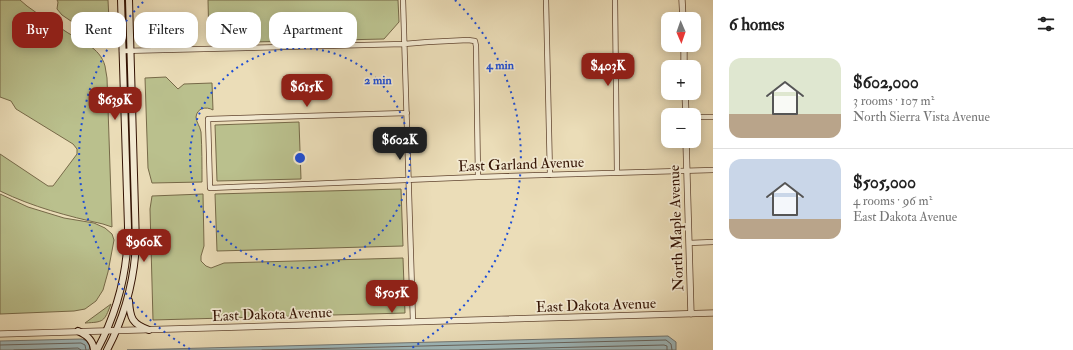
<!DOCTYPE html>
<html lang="en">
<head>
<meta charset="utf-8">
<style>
  :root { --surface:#fff; --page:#f2f2f2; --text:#222; --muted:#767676; --line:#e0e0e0; --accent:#8f2418 }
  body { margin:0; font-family:"IM FELL Double Pica",serif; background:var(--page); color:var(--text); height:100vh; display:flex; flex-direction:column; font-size:15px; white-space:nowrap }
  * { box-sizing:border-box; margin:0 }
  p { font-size:13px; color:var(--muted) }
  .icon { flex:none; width:22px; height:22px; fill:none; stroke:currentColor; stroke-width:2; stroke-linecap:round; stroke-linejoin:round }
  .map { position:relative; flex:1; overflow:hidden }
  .side { display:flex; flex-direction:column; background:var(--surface); width:360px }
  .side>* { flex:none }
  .banner { position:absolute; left:12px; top:12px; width:380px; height:36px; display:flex; gap:8px }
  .needle { width:26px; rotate:178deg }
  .controls { position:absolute; left:661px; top:12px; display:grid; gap:8px }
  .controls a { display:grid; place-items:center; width:40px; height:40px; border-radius:8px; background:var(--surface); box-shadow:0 2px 10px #0003; font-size:20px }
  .price { position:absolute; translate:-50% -34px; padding:0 9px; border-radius:8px; background:var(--accent); color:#fff; font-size:13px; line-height:26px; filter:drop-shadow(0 1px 2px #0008) }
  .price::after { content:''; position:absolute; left:50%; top:24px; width:12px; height:9px; margin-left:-6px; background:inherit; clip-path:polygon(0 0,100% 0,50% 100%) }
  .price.active { background:#222; color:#fff }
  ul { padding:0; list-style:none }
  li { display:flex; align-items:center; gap:12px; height:100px; padding:0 16px }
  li+li { border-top:1px solid var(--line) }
  li span { display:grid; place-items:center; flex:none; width:112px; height:80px; border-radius:12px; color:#555 }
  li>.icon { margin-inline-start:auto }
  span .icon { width:48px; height:48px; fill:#fffc; stroke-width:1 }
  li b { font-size:17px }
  h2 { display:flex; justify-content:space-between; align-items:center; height:48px; padding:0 16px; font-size:17px }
  .pill { padding:0 14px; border-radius:12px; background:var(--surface); box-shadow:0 2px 10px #0003; font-size:14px; line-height:36px }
  .pill.active { background:var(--accent); color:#fff }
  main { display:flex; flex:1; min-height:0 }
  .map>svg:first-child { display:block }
  .green { fill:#bac08d; stroke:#766948 }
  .water { fill:#9eb8bb; stroke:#737671 }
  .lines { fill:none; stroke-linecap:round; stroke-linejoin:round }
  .shore { stroke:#68655f; stroke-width:1 }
  .minor-casing { stroke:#614530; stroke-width:6 }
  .tertiary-casing { stroke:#614530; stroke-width:7 }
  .secondary-casing { stroke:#331203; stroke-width:8 }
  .minor { stroke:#f2e9d1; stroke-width:4.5 }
  .tertiary { stroke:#f2e9d1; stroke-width:5.5 }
  .secondary { stroke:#f2e9d1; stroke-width:6 }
  .ring { fill:none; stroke:#1d4ed8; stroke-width:2; stroke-dasharray:2 4 }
  .labels { text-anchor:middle; stroke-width:3.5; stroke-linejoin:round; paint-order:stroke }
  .street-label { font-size:15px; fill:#331203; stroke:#f2e9d1 }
  .centre { fill:#1d4ed8; stroke:#f2e9d1; stroke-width:2 }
  .ring-label { font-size:12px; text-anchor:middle; font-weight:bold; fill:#1d4ed8; stroke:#f2e9d1; stroke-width:3.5; stroke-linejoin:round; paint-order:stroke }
</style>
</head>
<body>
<main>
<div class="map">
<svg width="713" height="350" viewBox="0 0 713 350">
  <rect width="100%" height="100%" fill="#ebddb8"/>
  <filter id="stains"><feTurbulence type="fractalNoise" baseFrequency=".005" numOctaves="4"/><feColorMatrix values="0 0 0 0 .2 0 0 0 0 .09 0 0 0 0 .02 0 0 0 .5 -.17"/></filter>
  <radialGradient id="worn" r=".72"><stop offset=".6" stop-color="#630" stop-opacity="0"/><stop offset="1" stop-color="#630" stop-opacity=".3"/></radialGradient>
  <path class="green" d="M0,0H20L27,6L48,21H53C56,26 61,28 65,31C80,41 100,47 105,66C106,70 106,74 107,78L112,227L103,224C67,216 33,207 0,191V154L48,186H53L77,154V149L73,144L16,109L11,101L0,97Z
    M57,0H108L110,41L107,44L102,42L62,15L57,9L58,2Z
    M208,0H398L399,22L384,39L209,43Z
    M166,77L178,89L184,84L212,83L213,110C206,106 197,108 196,117C196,122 200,126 201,132C202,148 202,165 202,182L152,183L148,168L145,78Z
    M299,122L301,179L217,181L215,125Z
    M401,189L403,246L217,251L215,194Z
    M0,194L28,207L64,218L94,223L105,228L112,234L114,240L108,272L103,290L96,301L85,309L74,311L0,314Z
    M203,194L204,246L201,256V261L206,266L211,268L224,263L403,258L405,313L153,320L150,209L152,196Z
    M111,304C104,322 104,322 85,323Z"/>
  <path class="water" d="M668,336L676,342V350H127Z
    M82,339L87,341L90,346L89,350H0V341Z"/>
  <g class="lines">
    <path class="shore" d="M0,345L81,343L85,345L86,350
      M14,350L78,348L81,350
      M262,350L666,340L671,344L672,350
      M460,350L664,345L667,346V350"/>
    <defs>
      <path id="minor" d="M403,0L413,322
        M546,0L550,175
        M615,0L617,173
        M122,51L404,44L428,42L468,40L475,41L476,46L478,177
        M407,113L208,119L210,188L478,177L713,170
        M694,117H713
        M689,243L713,242"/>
      <path id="tertiary" d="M682,0L683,19
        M684,45V67
        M685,93L686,115
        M686,141L691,314
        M0,334L713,313"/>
      <path id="secondary" d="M129,301C130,318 132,324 149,330
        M78,331C87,335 93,340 94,350
        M97,350C118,311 128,271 128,227L121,0
        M107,350C125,316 134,282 136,244L129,0"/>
    </defs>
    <use href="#minor" class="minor-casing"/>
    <use href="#tertiary" class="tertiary-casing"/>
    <use href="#secondary" class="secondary-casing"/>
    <use href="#minor" class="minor"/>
    <use href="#tertiary" class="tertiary"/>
    <use href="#secondary" class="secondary"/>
  </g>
  <g class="ring">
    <circle cx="300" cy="158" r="110"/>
    <path d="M190 349A221 221 0 0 1 145 0M455 0A221 221 0 0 1 410 349"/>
  </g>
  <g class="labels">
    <g class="street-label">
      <text transform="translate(521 164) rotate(-2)" y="5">East Garland Avenue</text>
      <text transform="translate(676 228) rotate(-92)" y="5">North Maple Avenue</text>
      <text transform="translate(596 305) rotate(-2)" y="5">East Dakota Avenue</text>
      <text transform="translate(272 314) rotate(-2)" y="5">East Dakota Avenue</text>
    </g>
  </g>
  <circle cx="300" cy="158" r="6" class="centre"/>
  <g class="ring-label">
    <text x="500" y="69">4 min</text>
    <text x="378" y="84">2 min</text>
  </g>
  <rect width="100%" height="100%" filter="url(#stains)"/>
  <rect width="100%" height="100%" fill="url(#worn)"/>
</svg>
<div class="controls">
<a><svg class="needle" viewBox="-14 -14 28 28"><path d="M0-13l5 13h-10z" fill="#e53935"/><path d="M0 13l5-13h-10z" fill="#767676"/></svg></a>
<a>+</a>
<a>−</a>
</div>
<b class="price" style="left:608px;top:87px">$403K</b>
<b class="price" style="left:307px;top:108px">$615K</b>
<b class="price" style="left:115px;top:121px">$639K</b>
<b class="price active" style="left:400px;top:161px">$602K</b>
<b class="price" style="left:144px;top:263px">$960K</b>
<b class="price" style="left:392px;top:314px">$505K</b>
<div class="banner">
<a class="pill active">Buy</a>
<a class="pill">Rent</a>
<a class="pill">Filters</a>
<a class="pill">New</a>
<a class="pill">Apartment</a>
</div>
</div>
<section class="side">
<h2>6 homes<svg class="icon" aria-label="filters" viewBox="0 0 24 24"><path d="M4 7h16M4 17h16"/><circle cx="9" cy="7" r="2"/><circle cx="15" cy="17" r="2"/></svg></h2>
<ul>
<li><span style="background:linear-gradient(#dfe7d0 70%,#b9a48a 0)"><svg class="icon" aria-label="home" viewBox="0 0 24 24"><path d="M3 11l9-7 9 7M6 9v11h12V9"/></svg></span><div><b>$602,000</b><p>3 rooms · 107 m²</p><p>North Sierra Vista Avenue</p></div></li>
<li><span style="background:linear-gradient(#c9d6e8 75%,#b9a48a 0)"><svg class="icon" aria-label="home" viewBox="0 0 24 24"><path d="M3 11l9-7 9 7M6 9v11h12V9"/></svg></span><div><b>$505,000</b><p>4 rooms · 96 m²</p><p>East Dakota Avenue</p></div></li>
</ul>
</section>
</main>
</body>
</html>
